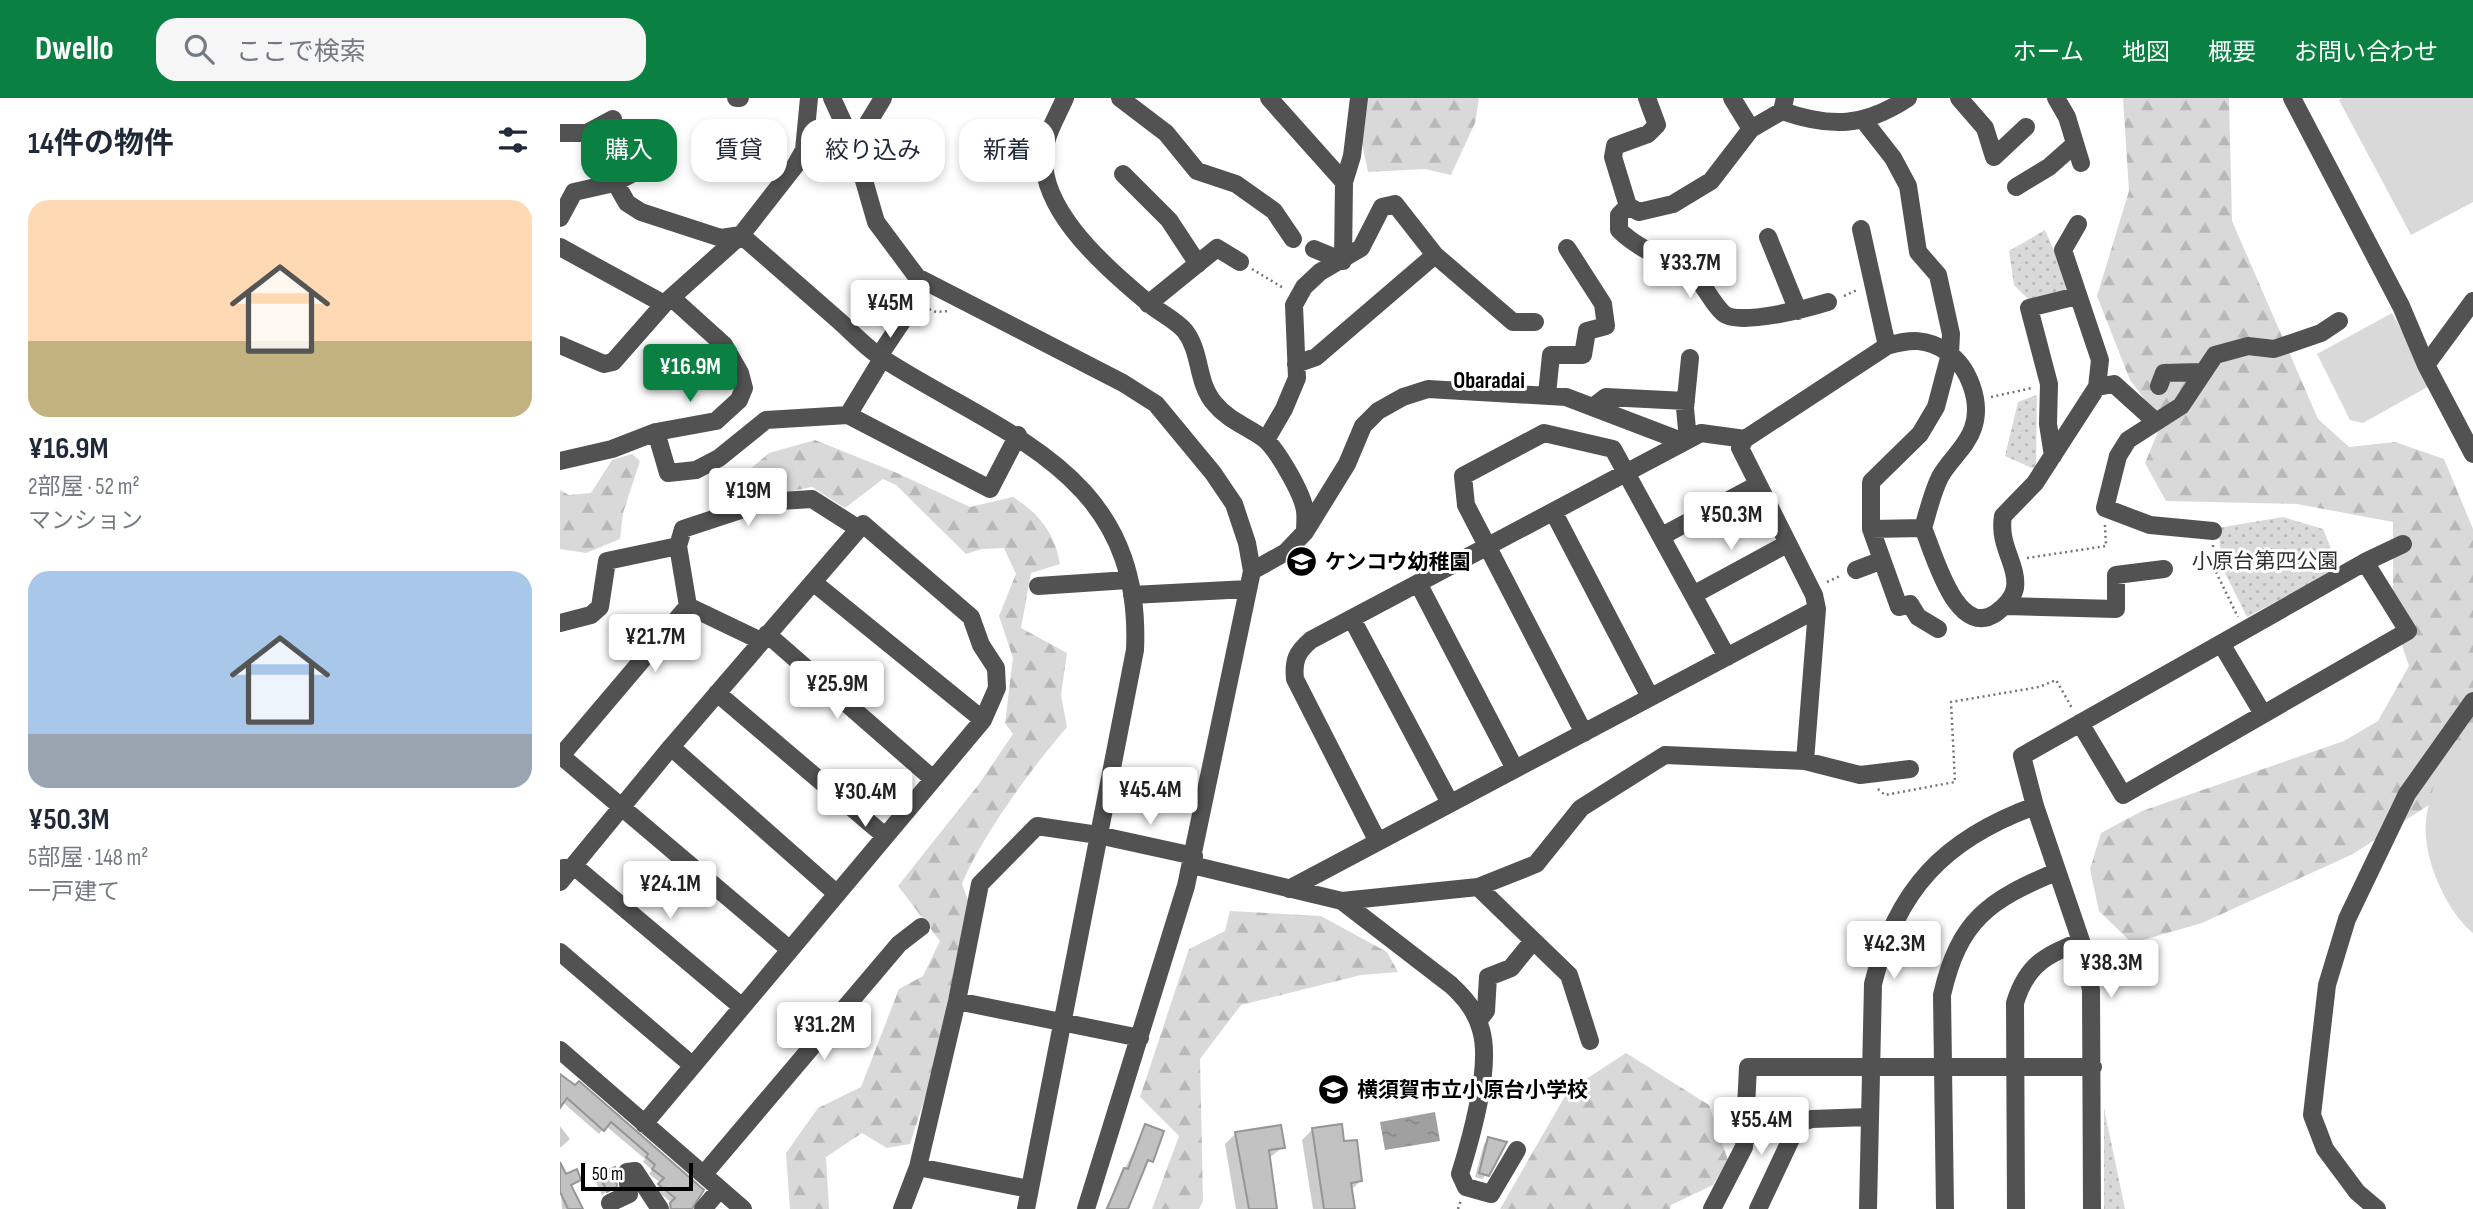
<!DOCTYPE html>
<html lang="ja">
<head>
<meta charset="utf-8">
<style>
  :root { --surface:#fff; --page:#f6f6f7; --text:#1f2937; --muted:#747a83; --accent:#0b8043 }
  body { margin:0; font-family:"Sofia Sans Condensed","Noto Sans JP",sans-serif; background:var(--page); color:var(--text); height:100vh; display:flex; flex-direction:column; font-size:26px; white-space:nowrap }
  * { box-sizing:border-box; margin:0 }
  p { font-size:23px; color:var(--muted) }
  .icon { flex:none; width:38px; height:38px; fill:none; stroke:currentColor; stroke-width:2; stroke-linecap:round; stroke-linejoin:round }
  .map { position:relative; flex:1; overflow:hidden }
  .details { display:flex; flex-direction:column; background:var(--surface); width:560px }
  .details>* { flex:none }
  .top-card { position:absolute; left:21px; top:21px; width:665px; height:63px; display:flex; gap:14px }
  .scale { position:absolute; left:21px; bottom:18px; width:112px; box-sizing:border-box; padding-left:7px; border:4px solid #000; border-top:0; font-size:19px; line-height:24px; white-space:nowrap; color:#000; -webkit-text-stroke:5px #fff; paint-order:stroke }
  .price { position:absolute; translate:-50% -60px; padding:0 16px; border-radius:7px; background:#fff; color:#222; font-size:23px; line-height:46px; filter:drop-shadow(0 2px 4px #0008) }
  .price::after { content:''; position:absolute; left:50%; top:42px; width:21px; height:16px; margin-left:-10px; background:inherit; clip-path:polygon(0 0,100% 0,50% 100%) }
  .price.selected { background:var(--accent); color:#fff }
  ul { padding:0; list-style:none }
  li { display:grid; align-content:center; gap:14px; height:371px; padding:0 28px }
  li span { display:grid; place-items:center; height:217px; border-radius:21px; color:#555 }
  li>.icon { margin-inline-start:auto }
  span .icon { width:126px; height:126px; fill:#fffc; stroke-width:1 }
  li b { font-size:30px }
  h2 { display:flex; justify-content:space-between; align-items:center; height:84px; padding:0 28px; font-size:30px }
  .tag { padding:0 24px; border-radius:21px; background:var(--surface); box-shadow:0 4px 10px #0003; font-size:24px; line-height:63px }
  .tag.selected { background:var(--accent); color:#fff }
  header { display:flex; align-items:center; gap:42px; box-sizing:border-box; height:98px; padding:0 35px; background:var(--accent); color:#fff }
  header strong { font-size:33px }
  nav { display:flex; gap:38px; margin-inline-start:auto; font-size:24px }
  .search { width:490px; height:63px; background:var(--page); display:flex; align-items:center; gap:18px; box-sizing:border-box; padding:0 24px; border-radius:21px; color:var(--muted); font-size:26px }
  main { display:flex; flex:1; min-height:0 }
  .map>svg:first-child { display:block }
  .grass { fill:url(#grass-dots) }
  .forest { fill:url(#forest-firs) }
  .pitch { fill:#d9d9d9 }
  .water { fill:url(#water-ripples) }
  .shadow { fill:#0003 }
  .building { fill:#c2c2c2; stroke:#969696; stroke-width:2 }
  .lines { fill:none; stroke-linecap:round; stroke-linejoin:round }
  .path { stroke:#747474; stroke-width:2.5; stroke-dasharray:2 3.5; stroke-linecap:butt }
  .minor { stroke:#525252; stroke-width:18 }
  .labels { text-anchor:middle; stroke-width:6; stroke-linejoin:round; paint-order:stroke }
  .park-label { font-size:21px; fill:#303030; stroke:#fff }
  .poi-label { font-size:21px; font-weight:bold; fill:#000; stroke:#fff; text-anchor:start }
  .neighbourhood-label { font-size:23px; font-weight:bold; fill:#000; stroke:#fff }
</style>
</head>
<body>
<header>
<strong>Dwello</strong>
<div class="search"><svg class="icon" aria-label="search" viewBox="0 0 24 24"><circle cx="10" cy="10" r="6"/><path d="M15 15l6 6"/></svg>ここで検索</div>
<nav><a>ホーム</a><a>地図</a><a>概要</a><a>お問い合わせ</a></nav>
</header>
<main>
<section class="details">
<h2>14件の物件<svg class="icon" aria-label="filters" viewBox="0 0 24 24"><path d="M4 7h16M4 17h16"/><circle cx="9" cy="7" r="2"/><circle cx="15" cy="17" r="2"/></svg></h2>
<ul>
<li><span style="background:linear-gradient(#ffd9b3 65%,#c2b280 0)"><svg class="icon" aria-label="home" viewBox="0 0 24 24"><path d="M3 11l9-7 9 7M6 9v11h12V9"/></svg></span><div><b>¥16.9M</b><p>2部屋 · 52 m²</p><p>マンション</p></div></li>
<li><span style="background:linear-gradient(#a9c7e8 75%,#9aa5b1 0)"><svg class="icon" aria-label="home" viewBox="0 0 24 24"><path d="M3 11l9-7 9 7M6 9v11h12V9"/></svg></span><div><b>¥50.3M</b><p>5部屋 · 148 m²</p><p>一戸建て</p></div></li>
</ul>
</section>
<div class="map">
<svg width="1913" height="1111" viewBox="0 0 1913 1111">
  <defs>
    <pattern id="grass-dots" width="8" height="8" patternUnits="userSpaceOnUse" patternTransform="scale(1.75)"><rect width="8" height="8" fill="#d9d9d9"/><path d="M2 2h.1M6 6h.1" fill="none" stroke="#b8b8b8" stroke-width="1.8" stroke-linecap="round"/></pattern>
    <pattern id="forest-firs" width="22" height="20" patternUnits="userSpaceOnUse" patternTransform="scale(1.75)"><rect width="22" height="20" fill="#d9d9d9"/><path d="M5 1l3.5 6h-7zM16 11l3.5 6h-7z" fill="#b8b8b8"/></pattern>
    <pattern id="water-ripples" width="26" height="14" patternUnits="userSpaceOnUse" patternTransform="scale(1.75)"><rect width="26" height="14" fill="#a0a0a0"/><path d="M2 4q2-2 4 0t4 0M15 11q2-2 4 0t4 0" fill="none" stroke="#888"/></pattern>
  </defs>
  <rect width="100%" height="100%" fill="#fff"/>
  <path class="grass" d="M1485,132L1511,192L1470,203L1454,187L1449,153Z
    M1477,297L1476,372L1445,358L1458,304Z
    M1723,419L1763,431L1779,470L1687,519L1663,471L1658,430Z
    M1544,1010L1565,1111H1544Z"/>
  <path class="forest" d="M797,0H919L915,25L891,77L865,71L808,74L793,3Z
    M1563,0H1669L1672,123L1758,321L1789,349L1835,344L1884,361L1913,431V663L1875,703L1793,756L1642,825L1572,845L1539,813L1530,771L1541,735L1582,713L1784,643L1818,623L1849,568L1833,521V424L1737,406L1606,403L1585,365L1602,324L1570,282L1537,198L1569,93Z
    M255,342L337,375L410,409L453,399C479,415 495,436 500,466L471,475L461,530L507,555L501,597L507,629C473,668 421,739 402,786L409,805L370,984L350,1046L327,1050L302,1035L266,1059L269,1111H230L226,1055L258,1010L301,989L339,891L363,878L380,843L338,788L419,686L453,636L445,625L453,560L439,518L456,476L444,450L422,451L406,456L336,387L323,381L285,410L252,389L177,404L176,383L209,355Z
    M72,356L80,363L63,415L60,441L26,455L0,451V392L9,397L31,395L52,362Z
    M670,813L761,818L827,854L838,874L801,877L681,907L640,961L643,1103L639,1111H592L619,1038L580,999L629,851L665,833Z
    M1066,955L1149,1007L1168,1062L1153,1087L1111,1107L1110,1111H940L1008,993Z"/>
  <path class="pitch" d="M1782,0H1913V104L1851,137L1779,2Z
    M1832,215L1871,287L1803,325L1790,322L1757,256Z
    M1913,648V835C1885,812 1862,758 1866,722C1868,704 1875,686 1879,668Z"/>
  <path class="water" d="M875,1014L880,1043L825,1052L820,1024Z"/>
  <path class="shadow" d="M0,978L142,1092L131,1111H107L112,1105L95,1091L101,1085L89,1076L92,1072L83,1064L85,1061L46,1028L39,1036L0,1002Z
    M0,1028L10,1041L0,1050Z
    M586,1028L591,1063L585,1065L564,1111H545Z
    M753,1031L782,1044L800,1083L790,1093L793,1111H753L742,1042Z
    M675,1036L723,1049L709,1060L716,1111H725H676L665,1046Z
    M929,1041L927,1076L922,1081L915,1079L924,1046Z
    M40,1077L55,1088L42,1097L35,1082Z
    M0,1081L19,1082L10,1088L21,1111H2Z"/>
  <path class="building" d="M0,976L15,987L19,983L144,1092L132,1111H111L110,1105L115,1100L98,1086L104,1080L92,1071L95,1067L86,1059L88,1056L51,1024L44,1033L7,1000L0,1010Z
    M585,1026L604,1033L593,1064L588,1062L568,1111H547L564,1070L568,1071Z
    M782,1026L784,1043L797,1042L802,1083L791,1085L795,1111H764L752,1030Z
    M721,1027L725,1050L709,1052L717,1111H689L675,1034Z
    M928,1039L947,1044L929,1078L919,1075Z
    M0,1064L6,1076L17,1071L21,1082L11,1087L23,1111H8L0,1094Z
    M55,1069L57,1089L47,1094L39,1076Z"/>
  <g class="lines">
    <path class="path" d="M692,171L725,191
      M1284,198L1297,192
      M364,209L376,214L390,213
      M1431,299L1472,290
      M1653,447L1654,470L1678,519
      M1467,460L1546,448L1545,427
      M1267,484L1280,478
      M1318,691L1325,697L1395,684L1391,604L1479,589L1496,582L1512,610
      M898,1111L901,1102"/>
    <path class="minor" d="M176,0H180
      M272,0L294,48L316,124L357,179L563,285L596,306L653,375L674,406L687,445L692,473L626,788L526,1111
      M505,0C499,14 490,29 486,44C470,106 546,169 587,204C598,214 615,221 625,233C642,255 636,285 655,306C668,322 686,328 703,340C716,349 743,396 745,413C746,420 745,427 745,434
      M560,0L606,35L637,73L676,86L714,113L733,141
      M709,0L784,84L783,163L754,151
      M1087,0L1097,27L1088,36L1055,48L1053,59L1068,108L1079,114L1113,106L1151,83L1191,31L1222,13L1225,0
      M1172,0L1191,31
      M1399,0L1425,30L1434,59L1466,29
      M1496,0L1507,19L1521,65
      M1732,0L1841,208L1866,267L1913,356
      M1222,13C1271,30 1304,29 1348,0
      M1304,23L1333,60L1348,88L1358,154L1378,177L1391,236L1390,256L1376,309L1360,336L1311,384V431L1339,509L1350,506L1358,519L1378,531
      M0,35H27L53,21
      M27,35L67,105L81,114L161,140L181,137C213,165 245,193 277,221C292,234 308,252 325,262C446,339 583,375 575,552L466,1111
      M294,48L323,0
      M563,76L609,122L638,166
      M784,84L792,58L799,0
      M1456,89L1489,69L1515,46
      M1068,108L1059,117V132C1078,151 1104,160 1128,174C1145,184 1149,202 1163,215C1177,229 1249,210 1268,204
      M0,120L14,94L54,85L91,66
      M1301,131L1327,248
      M1208,139L1238,213
      M0,149L104,206
      M588,206L657,150L680,164
      M0,247L44,266L53,264L104,206L181,137L235,68L244,52L249,0
      M319,258L349,213
      M736,266L756,259L875,157
      M1866,267L1913,203
      M1599,288L1604,275L1640,274
      M1537,289L1554,286L1596,324L1568,342L1558,358L1545,410L1590,427L1653,433
      M987,296L991,257H1023L1027,233L1046,228L1043,206L1007,150
      M1033,309L1046,299L1126,303
      M288,317L430,391L458,337
      M1596,324L1621,308L1655,257L1688,248L1714,251L1761,235L1779,223
      M96,334L108,375L136,372L159,360L206,322L288,317L322,261
      M706,342L724,311L737,280L734,207L744,189L760,174L801,150L822,109L835,106L875,157L953,224H975
      M1128,342L1125,310L1130,260
      M1493,358L1488,326L1489,286L1469,210L1517,198
      M0,363L52,351L96,334L156,323L179,302L184,290L180,275L164,247L112,200
      M994,415L1090,599
      M1311,431L1363,430
      M1102,438L1197,387
      M1296,472L1320,463
      M692,473L726,454L745,434L787,366L803,328L818,313L843,299L868,291L1006,299L1124,344
      M253,484L423,622
      M859,487L955,671
      M478,488L568,482
      M572,497L688,491
      M1133,497L1227,446
      M128,508L118,448L123,431L205,404L252,401L299,431
      M1446,508L1556,511V477L1604,471
      M792,521L890,705
      M0,525L31,517L40,509L47,463L118,448
      M207,536L373,681
      M1662,547L1703,616
      M157,595L325,738
      M1520,625L1563,697L1848,533L1805,464
      M1024,635L906,407L903,378L984,335L1053,351L1167,559
      M111,649L276,795
      M0,657L229,851
      M0,659L128,508L201,543
      M1245,663L1257,511L1254,497L1180,350L1185,341L1327,248C1350,241 1367,240 1387,254C1409,269 1422,304 1413,330C1407,349 1389,362 1380,379C1372,395 1368,414 1363,430C1374,455 1396,542 1436,515C1444,509 1453,501 1455,490C1458,466 1438,448 1443,418L1475,385L1537,289L1540,262L1503,152L1518,126
      M818,744L735,581C733,562 737,554 751,542L1141,335L1185,341
      M632,767L782,803L918,789L976,766L1021,710L1105,657L1245,663L1300,677L1350,671
      M3,770L14,768L182,909
      M0,784L111,649L303,426L411,519L421,547L436,570L437,590L423,622L84,1026
      M918,789L1009,877L1030,943
      M729,791L1257,511
      M782,803L891,887C905,900 916,913 921,932C932,968 911,1040 900,1076L906,1089L931,1096L957,1052
      M0,854L132,967
      M397,903L580,940
      M918,923L926,913L928,879L951,870L972,844
      M0,952L183,1111
      M1185,1039L1252,1021L1308,1019
      M358,1069L469,1091
      M144,1076L339,846L361,829
      M50,1105L69,1096L67,1074L75,1073L100,1111
      M143,1111L160,1091
      M342,1111L358,1069L397,903L420,786L477,728L538,737L634,758
      M1152,1111L1184,1049L1188,969H1533
      M1198,1111L1239,1024
      M1308,1111L1313,886C1336,792 1384,741 1475,708
      M1385,1111L1382,897C1399,822 1429,802 1496,774
      M1456,1111L1455,905C1467,866 1485,858 1521,843
      M1532,1111L1531,892L1521,843L1475,708L1462,658L1805,464L1843,446
      M1817,1111L1797,1094L1765,1051L1752,1017L1767,887L1787,821L1847,696L1913,603"/>
  </g>
  <defs>
    <symbol id="school-disc" viewBox="-11 -11 22 22"><circle r="9.5" fill="#000" stroke="#fff"/><path d="M0-5L7-2L0 1L-7-2ZM-4 1L0 2.5L4 1V4Q0 6-4 4Z" fill="#fff"/></symbol>
  </defs>
  <g fill-rule="evenodd">
    <use href="#school-disc" x="724" y="446" width="35" height="35"/>
    <use href="#school-disc" x="756" y="974" width="35" height="35"/>
  </g>
  <g class="labels">
    <g class="park-label">
      <text x="1705" y="470">小原台第四公園</text>
    </g>
    <g class="poi-label">
      <text x="765" y="471">ケンコウ幼稚園</text>
      <text x="797" y="999">横須賀市立小原台小学校</text>
    </g>
    <g class="neighbourhood-label">
      <text x="929" y="290">Obaradai</text>
    </g>
  </g>
</svg>
<div class="scale">50 m</div>
<b class="price" style="left:1130px;top:202px">¥33.7M</b>
<b class="price" style="left:330px;top:242px">¥45M</b>
<b class="price selected" style="left:130px;top:306px">¥16.9M</b>
<b class="price" style="left:188px;top:430px">¥19M</b>
<b class="price" style="left:1171px;top:454px">¥50.3M</b>
<b class="price" style="left:95px;top:576px">¥21.7M</b>
<b class="price" style="left:277px;top:623px">¥25.9M</b>
<b class="price" style="left:590px;top:729px">¥45.4M</b>
<b class="price" style="left:305px;top:731px">¥30.4M</b>
<b class="price" style="left:110px;top:823px">¥24.1M</b>
<b class="price" style="left:1334px;top:883px">¥42.3M</b>
<b class="price" style="left:1551px;top:902px">¥38.3M</b>
<b class="price" style="left:264px;top:964px">¥31.2M</b>
<b class="price" style="left:1201px;top:1059px">¥55.4M</b>
<div class="top-card">
<a class="tag selected">購入</a>
<a class="tag">賃貸</a>
<a class="tag">絞り込み</a>
<a class="tag">新着</a>
</div>
</div>
</main>
</body>
</html>
